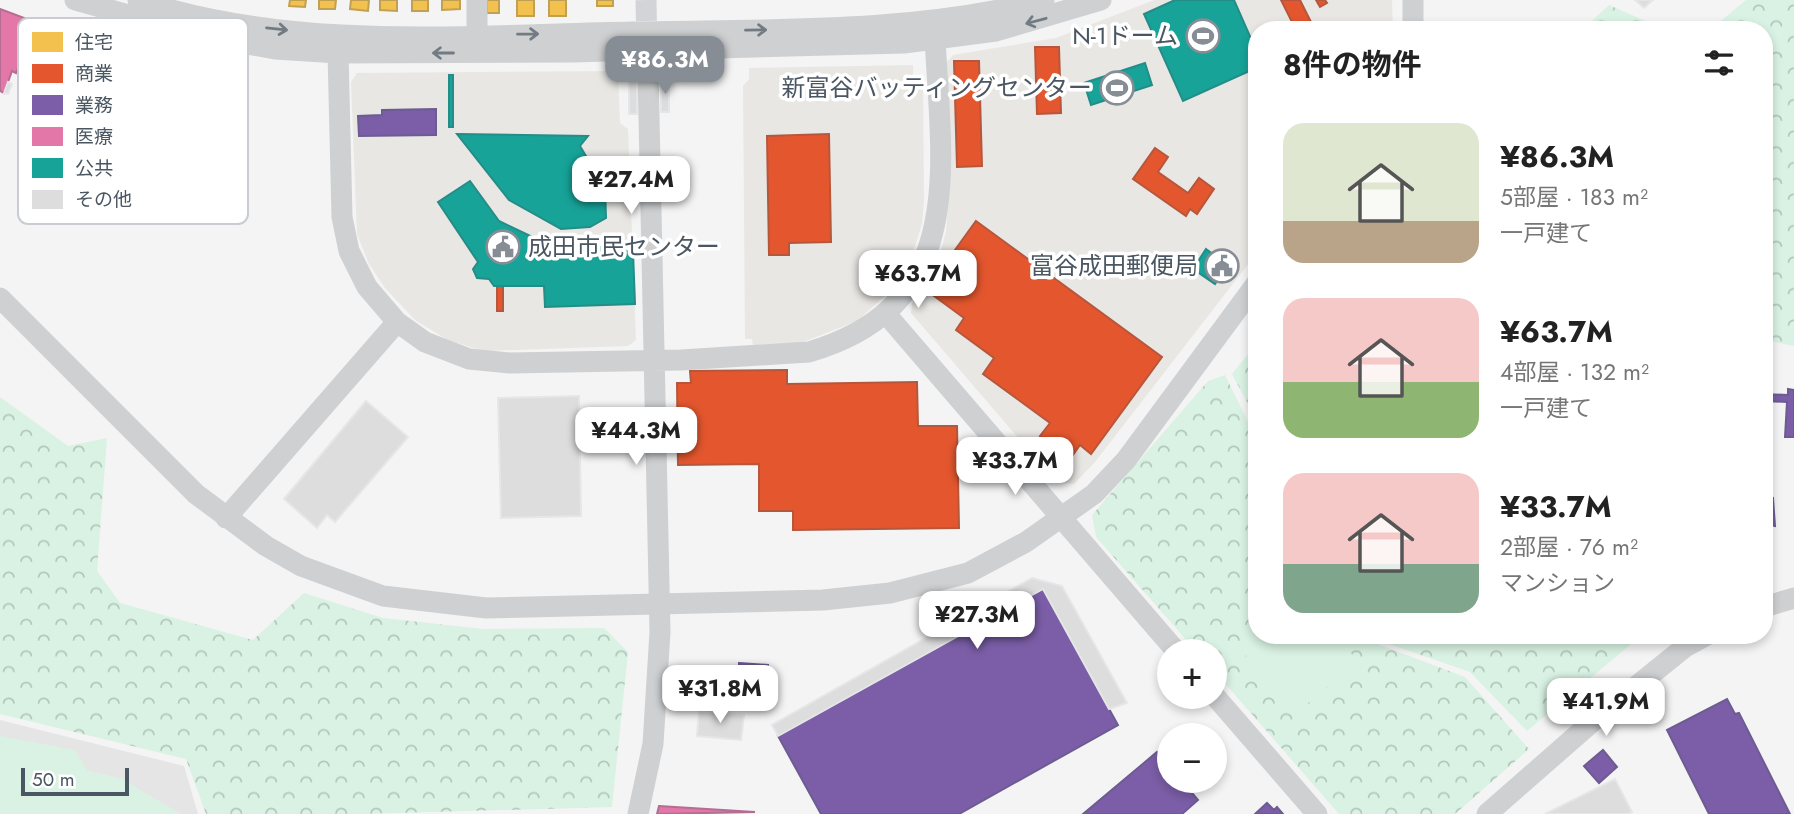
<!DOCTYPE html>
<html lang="ja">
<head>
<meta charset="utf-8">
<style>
  :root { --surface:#fff; --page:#f6f6f6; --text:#222; --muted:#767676; --accent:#868d94 }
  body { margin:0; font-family:Jost,"Noto Sans JP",sans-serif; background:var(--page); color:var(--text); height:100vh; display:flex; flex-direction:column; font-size:26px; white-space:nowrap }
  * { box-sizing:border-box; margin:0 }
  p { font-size:23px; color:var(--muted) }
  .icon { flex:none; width:38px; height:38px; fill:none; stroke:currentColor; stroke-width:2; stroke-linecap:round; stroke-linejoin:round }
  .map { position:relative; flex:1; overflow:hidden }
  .drawer { position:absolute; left:1248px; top:21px; width:525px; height:623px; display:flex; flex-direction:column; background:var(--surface); border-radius:28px; box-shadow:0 4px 10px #0003 }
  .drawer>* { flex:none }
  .tools { position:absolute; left:1157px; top:639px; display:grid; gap:14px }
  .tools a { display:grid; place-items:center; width:70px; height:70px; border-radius:50%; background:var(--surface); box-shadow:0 4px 10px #0003; font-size:35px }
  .scale { position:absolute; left:21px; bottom:18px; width:108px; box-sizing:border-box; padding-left:7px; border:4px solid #4a5661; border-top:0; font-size:19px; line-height:24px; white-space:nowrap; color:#4a5661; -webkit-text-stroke:5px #fff; paint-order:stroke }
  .price { position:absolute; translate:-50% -60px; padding:0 16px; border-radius:14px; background:#fff; color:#222; font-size:23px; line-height:46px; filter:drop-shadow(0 2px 4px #0008) }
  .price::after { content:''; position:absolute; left:50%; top:42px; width:21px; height:16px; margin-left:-10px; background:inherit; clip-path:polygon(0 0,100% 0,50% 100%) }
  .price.active { background:var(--accent); color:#fff }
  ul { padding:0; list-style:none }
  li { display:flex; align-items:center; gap:21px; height:175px; padding:0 35px }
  li span { display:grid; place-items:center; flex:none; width:196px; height:140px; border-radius:21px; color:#555 }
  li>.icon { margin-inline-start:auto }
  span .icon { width:84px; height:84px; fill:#fffc; stroke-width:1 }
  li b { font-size:30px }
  h2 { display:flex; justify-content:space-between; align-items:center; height:84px; padding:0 35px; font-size:30px }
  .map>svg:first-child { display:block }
  .commercial { fill:#e8e7e3 }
  .education { fill:#e6e5e6 }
  .forest { fill:url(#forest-crowns) }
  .garden { fill:#d9f2e3 }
  .homes { fill:#f2c14e; stroke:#c0a154; stroke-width:2 }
  .shops { fill:#e4572e; stroke:#b6573d; stroke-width:2 }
  .offices { fill:#7b5ea7; stroke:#6c5c92; stroke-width:2 }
  .health { fill:#e377a8; stroke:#b56d93; stroke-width:2 }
  .public { fill:#17a398; stroke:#268c88; stroke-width:2 }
  .building { fill:#ddddde; stroke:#e5e6e7; stroke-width:2 }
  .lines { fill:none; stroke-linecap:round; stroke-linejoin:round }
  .minor-tunnel { stroke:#d2d4d7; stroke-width:21; stroke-dasharray:21 10; stroke-linecap:butt }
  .minor { stroke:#ced0d2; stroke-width:21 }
  .oneway { stroke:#727b83 }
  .labels { text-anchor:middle; stroke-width:7; stroke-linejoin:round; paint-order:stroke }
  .poi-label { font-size:24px; fill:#4a5661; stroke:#fff; text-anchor:end }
  .key { fill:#fff; stroke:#c9ccd0; stroke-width:2 }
  .key-label { font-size:19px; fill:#4a5661 }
</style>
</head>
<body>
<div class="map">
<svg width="1794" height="814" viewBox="0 0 1794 814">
  <defs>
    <pattern id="forest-crowns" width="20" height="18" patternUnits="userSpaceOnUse" patternTransform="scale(1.75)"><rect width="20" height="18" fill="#d9f2e3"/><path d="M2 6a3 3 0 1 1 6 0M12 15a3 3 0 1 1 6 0" fill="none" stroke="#b2c7bb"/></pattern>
  </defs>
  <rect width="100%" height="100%" fill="#f4f4f4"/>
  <path class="commercial" d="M1154,0H1392L1393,30H1256V254L1095,462L1074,484L1056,482L911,313L912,303L937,264L946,232L949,186L947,62L953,55L1056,38Z
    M913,65V80H923L924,201L922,224L912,255L886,295L857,321L801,343L753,345L752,339H745L743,86L749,79V68Z
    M618,71L620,123L628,129L636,340L628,346L483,351L448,340L415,320L385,288L369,264L357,234L351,82L357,73Z"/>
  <path class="education" d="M0,720L184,766L198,814H0Z"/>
  <path class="forest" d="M1746,0H1794V346L1769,341L1764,335V30H1710Z
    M1609,5L1666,30H1582Z
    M1256,344V419L1232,374Z
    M1225,375L1256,438V635H1370L1380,645L1465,677L1529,749L1455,814H1339L1215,672L1214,651H1196L1096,537L1092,515L1208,381Z
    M0,397L68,446L107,438L97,571L120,603L253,640L304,593L383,618L483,629L604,628L628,652L612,807L361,814H206L186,759L0,714Z
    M1378,635H1642L1527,731L1470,672L1386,643Z"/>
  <path class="garden" d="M1256,632V635H1337L1358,662L1296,713L1239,648Z
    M0,736L75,750L87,770L122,779L181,814H0Z"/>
  <path class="homes" d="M290,0H306L305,7L289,6Z
    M319,0H336L335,9H319Z
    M351,0H369L368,11L350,9Z
    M380,0H397V11L380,10Z
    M412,0H428V11H412Z
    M442,0H460V9L442,10Z
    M487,0H499V13H487Z
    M517,0H534V16H517Z
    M549,0H566V16H549Z
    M597,0H613V6H597Z"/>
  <path class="shops" d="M1281,0H1300L1315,30H1296Z
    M1316,0H1325L1327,3L1320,7Z
    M1035,47H1059L1061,113L1037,114Z
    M954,61H979L982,166L957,167Z
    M829,134L831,242L789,243V255H769L767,136Z
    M1155,148L1168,157L1158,172L1188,193L1199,178L1214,189L1197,214L1190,209L1186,216L1133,179Z
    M976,221L1162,357L1091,454L1080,445L1070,459L1040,436L1050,423L983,374L994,358L956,330L964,318L926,290Z
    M497,286H503V311H497Z
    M787,370V384L917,382L918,426H957L959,528L793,530V511H759V464L678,465L677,383H691L690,371Z"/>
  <path class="offices" d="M436,109V135L359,136L358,116L382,115V110Z
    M1788,389L1794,390V437H1785L1787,402L1764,401V394L1788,395Z
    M1764,497L1773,498L1775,526L1764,524Z
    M1043,589L1118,725L959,814H821L778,736Z
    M739,663L768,665L766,688L717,685L718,669L739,670Z
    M1727,699L1735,714L1739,713L1790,814H1709L1667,730Z
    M1603,750L1617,767L1599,783L1584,766Z
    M1157,752L1169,766V780H1181L1198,800L1182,814H1083Z
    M1267,803L1274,810L1277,807L1283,814H1255Z"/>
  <path class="health" d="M0,9L35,22L16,73L12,71L4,93L0,91Z
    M659,806L755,812L657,814Z"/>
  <path class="public" d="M1175,0H1234L1256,50V68L1183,101L1144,14Z
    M1145,63L1152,85L1091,105L1084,83Z
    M449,75H453V127H449Z
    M457,134L588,136L580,146L605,188L606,218L590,227L561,229L509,200Z
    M470,181L499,221L541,241L537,250L543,254L592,252L606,244L611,252L633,251L635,304L545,307L544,286H494L489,279L477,278L473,269L478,262L438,202Z
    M1206,249L1228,265L1215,284L1193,269Z"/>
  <path class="building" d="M1635,0H1653L1644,8Z
    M661,80H669V112H661Z
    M629,81H637V114H629Z
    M8,82L12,84L8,94L4,93Z
    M579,396L581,516L501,518L498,398Z
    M366,401L408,437L335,522L327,515L317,528L284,499Z
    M1032,578L1062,586L1127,703L1109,709L1043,589L778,736L772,725Z
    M699,711L744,715L741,740L697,736Z
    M1615,779L1632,812L1628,814H1545Z"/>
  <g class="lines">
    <path class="minor-tunnel" d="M646,0L647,50"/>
    <path class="minor" d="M75,0L200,35L275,49L338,53L572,52L904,43L996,31L1101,0
      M138,0C295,52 470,35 633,32C770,29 910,34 1044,0
      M477,0V35
      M1413,0V30
      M338,53L342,217L349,251L367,287L397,322L425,342L469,359L510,363L681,360L809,352C967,306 942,171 935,39
      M0,298L196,494L266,546L301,566L383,596L486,608L823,600L890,593L968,573L1026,542L1094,494L1126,460L1256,284
      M887,315L1176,651
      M226,518L397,322
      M1764,607L1794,598
      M1214,695L1317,814
      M638,814L653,744L660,632L648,70
      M1487,814L1592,722L1685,647L1707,635"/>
  </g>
  <defs><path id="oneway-shaft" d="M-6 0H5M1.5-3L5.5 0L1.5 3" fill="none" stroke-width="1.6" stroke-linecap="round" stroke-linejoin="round" transform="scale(1.75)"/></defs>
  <g class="oneway">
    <use href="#oneway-shaft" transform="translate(1036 21) rotate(165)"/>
    <use href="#oneway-shaft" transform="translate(277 29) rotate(6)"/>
    <use href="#oneway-shaft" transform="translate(756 30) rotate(-1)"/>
    <use href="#oneway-shaft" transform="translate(528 34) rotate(-1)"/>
    <use href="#oneway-shaft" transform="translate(443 53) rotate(180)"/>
  </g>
  <defs>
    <symbol id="stadium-ring" viewBox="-11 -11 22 22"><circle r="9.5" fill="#fff" stroke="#868d94" stroke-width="1.5"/><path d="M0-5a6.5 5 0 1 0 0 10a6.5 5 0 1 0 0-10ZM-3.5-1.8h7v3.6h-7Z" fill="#868d94"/></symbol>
    <symbol id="civic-ring" viewBox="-11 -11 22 22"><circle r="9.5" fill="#fff" stroke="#868d94" stroke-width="1.5"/><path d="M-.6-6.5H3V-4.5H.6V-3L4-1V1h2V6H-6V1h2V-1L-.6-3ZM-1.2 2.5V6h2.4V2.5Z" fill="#868d94"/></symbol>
  </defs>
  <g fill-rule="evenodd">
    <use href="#stadium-ring" x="1184" y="17" width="38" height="38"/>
    <use href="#stadium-ring" x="1098" y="69" width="38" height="38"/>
    <use href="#civic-ring" x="484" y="228" width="38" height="38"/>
    <use href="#civic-ring" x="1203" y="247" width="38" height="38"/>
  </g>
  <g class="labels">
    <g class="poi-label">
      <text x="1178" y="44">N-1ドーム</text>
      <text x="1092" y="96">新富谷バッティングセンター</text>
      <text x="528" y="255" text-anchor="start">成田市民センター</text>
      <text x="1198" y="274">富谷成田郵便局</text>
    </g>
  </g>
  <rect x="18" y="18" width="230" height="206" rx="10" class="key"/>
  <rect x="32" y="32" width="31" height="20" fill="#f2c14e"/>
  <rect x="32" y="64" width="31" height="19" fill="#e4572e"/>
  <rect x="32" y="95" width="31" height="20" fill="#7b5ea7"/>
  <rect x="32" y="127" width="31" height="19" fill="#e377a8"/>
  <rect x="32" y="158" width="31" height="20" fill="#17a398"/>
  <rect x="32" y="190" width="31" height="19" fill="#ddddde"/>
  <g class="key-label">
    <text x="75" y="49">住宅</text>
    <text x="75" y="80">商業</text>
    <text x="75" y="112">業務</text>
    <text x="75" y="143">医療</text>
    <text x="75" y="175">公共</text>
    <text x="75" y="206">その他</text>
  </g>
</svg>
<div class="tools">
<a>+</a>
<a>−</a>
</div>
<div class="scale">50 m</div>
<b class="price active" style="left:665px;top:96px">¥86.3M</b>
<b class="price" style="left:631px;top:216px">¥27.4M</b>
<b class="price" style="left:918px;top:310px">¥63.7M</b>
<b class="price" style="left:636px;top:467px">¥44.3M</b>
<b class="price" style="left:1015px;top:497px">¥33.7M</b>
<b class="price" style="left:977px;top:651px">¥27.3M</b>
<b class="price" style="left:720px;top:725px">¥31.8M</b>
<b class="price" style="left:1606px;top:738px">¥41.9M</b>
<section class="drawer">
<h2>8件の物件<svg class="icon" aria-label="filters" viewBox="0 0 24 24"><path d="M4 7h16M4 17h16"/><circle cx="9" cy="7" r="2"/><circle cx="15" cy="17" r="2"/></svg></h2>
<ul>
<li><span style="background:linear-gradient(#dfe7d0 70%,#b9a48a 0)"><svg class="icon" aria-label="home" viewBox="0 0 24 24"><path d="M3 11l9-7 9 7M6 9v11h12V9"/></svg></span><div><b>¥86.3M</b><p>5部屋 · 183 m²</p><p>一戸建て</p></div></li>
<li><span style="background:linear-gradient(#f6c9c9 60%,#8fb573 0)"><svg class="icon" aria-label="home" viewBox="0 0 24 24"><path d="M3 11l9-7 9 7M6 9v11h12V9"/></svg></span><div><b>¥63.7M</b><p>4部屋 · 132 m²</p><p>一戸建て</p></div></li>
<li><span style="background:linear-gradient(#f6c9c9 65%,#7fa58c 0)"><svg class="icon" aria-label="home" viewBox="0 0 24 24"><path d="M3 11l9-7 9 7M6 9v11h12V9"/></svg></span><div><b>¥33.7M</b><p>2部屋 · 76 m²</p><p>マンション</p></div></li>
</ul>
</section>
</div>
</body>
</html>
